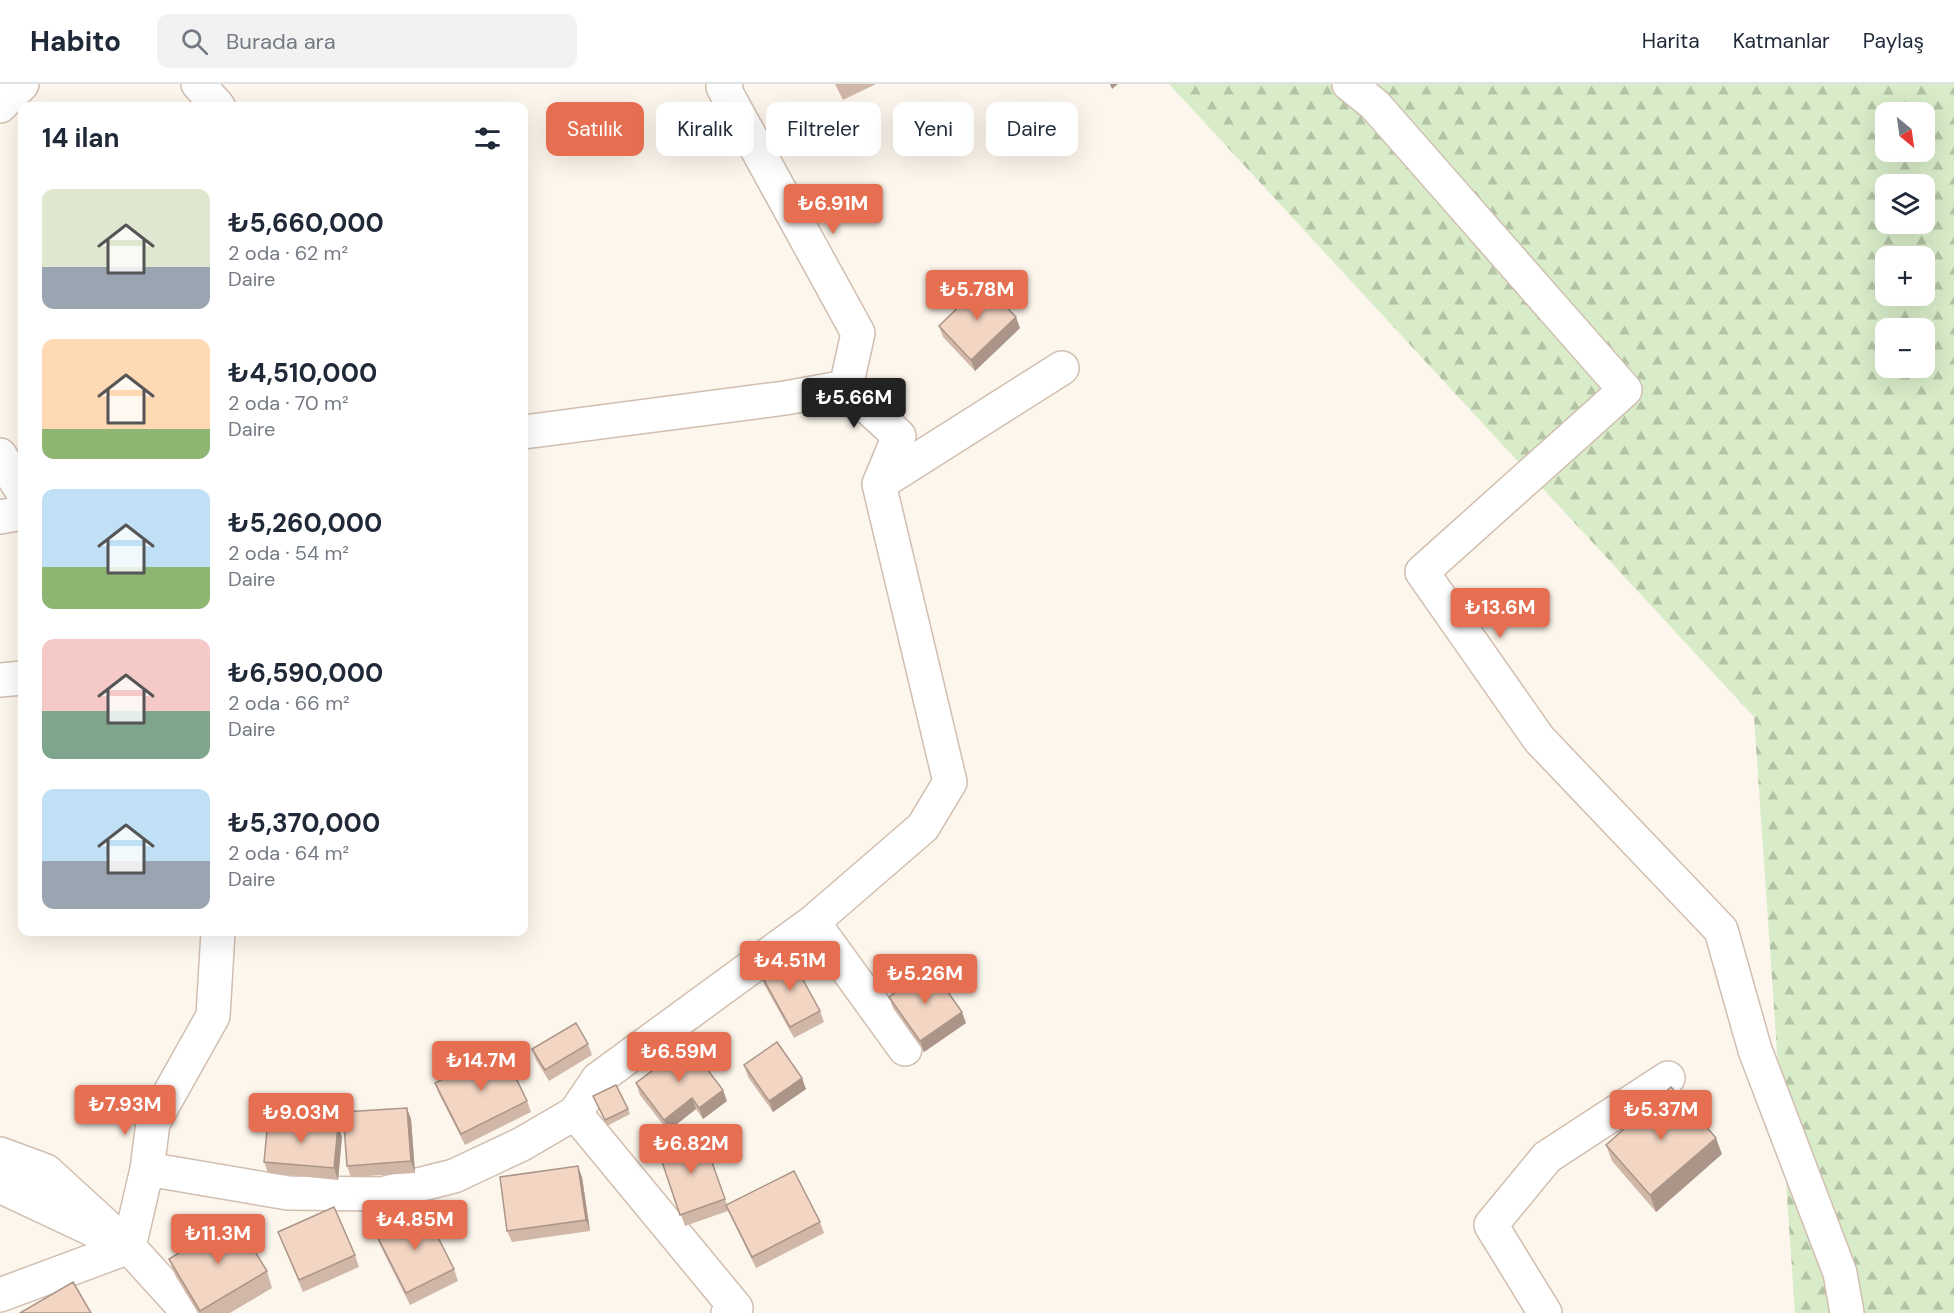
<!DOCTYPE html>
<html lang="tr">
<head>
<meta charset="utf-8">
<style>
  :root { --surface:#fff; --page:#f2f2f3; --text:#1f2937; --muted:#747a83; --line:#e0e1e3; --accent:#e76f51 }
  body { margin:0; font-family:"DM Sans",sans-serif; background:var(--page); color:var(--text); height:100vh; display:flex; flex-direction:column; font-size:22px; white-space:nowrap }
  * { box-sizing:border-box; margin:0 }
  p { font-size:20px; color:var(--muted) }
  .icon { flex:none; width:33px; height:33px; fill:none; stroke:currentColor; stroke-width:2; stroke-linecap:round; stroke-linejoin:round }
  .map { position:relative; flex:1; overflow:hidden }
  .side { position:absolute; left:18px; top:18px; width:510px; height:834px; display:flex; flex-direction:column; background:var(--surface); border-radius:12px; box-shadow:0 6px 24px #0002 }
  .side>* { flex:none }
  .guide { position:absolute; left:546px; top:18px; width:570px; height:54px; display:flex; gap:12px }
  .needle { width:39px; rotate:151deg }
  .tools { position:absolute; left:1875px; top:18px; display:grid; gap:12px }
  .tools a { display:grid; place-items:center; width:60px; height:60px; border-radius:12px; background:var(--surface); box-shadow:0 6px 24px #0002; font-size:30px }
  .price { position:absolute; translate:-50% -51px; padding:0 14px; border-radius:6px; background:var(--accent); color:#fff; font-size:20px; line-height:39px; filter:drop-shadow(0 2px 3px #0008) }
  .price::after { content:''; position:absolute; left:50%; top:36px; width:18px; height:14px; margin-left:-9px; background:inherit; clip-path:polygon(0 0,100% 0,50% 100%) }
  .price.on { background:#222; color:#fff }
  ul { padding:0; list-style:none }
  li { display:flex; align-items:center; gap:18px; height:150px; padding:0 24px }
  li span { display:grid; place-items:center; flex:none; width:168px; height:120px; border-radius:12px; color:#555 }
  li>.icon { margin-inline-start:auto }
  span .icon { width:72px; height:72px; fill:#fffc; stroke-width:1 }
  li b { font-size:26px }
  h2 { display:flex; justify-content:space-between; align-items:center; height:72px; padding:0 24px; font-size:26px }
  .pill { padding:0 21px; border-radius:12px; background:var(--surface); box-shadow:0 6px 24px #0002; font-size:21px; line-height:54px }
  .pill.on { background:var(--accent); color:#fff }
  header { display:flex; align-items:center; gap:36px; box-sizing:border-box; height:84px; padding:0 30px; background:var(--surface); border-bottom:2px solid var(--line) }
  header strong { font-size:28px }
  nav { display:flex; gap:33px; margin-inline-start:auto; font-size:21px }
  .search { width:420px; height:54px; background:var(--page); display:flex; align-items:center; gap:15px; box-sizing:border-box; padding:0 21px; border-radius:12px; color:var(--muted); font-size:22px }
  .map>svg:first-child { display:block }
  .forest { fill:url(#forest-firs); fill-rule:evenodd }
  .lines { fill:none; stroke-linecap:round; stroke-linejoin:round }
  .minor-casing { stroke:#d1beb0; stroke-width:36 }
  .minor { stroke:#fff; stroke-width:33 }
  .wall { fill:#d1b7a8 }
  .shaded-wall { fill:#aa9588 }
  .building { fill:#f3d5c3; stroke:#aa9588; stroke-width:1.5 }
</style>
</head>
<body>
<header>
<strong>Habito</strong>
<div class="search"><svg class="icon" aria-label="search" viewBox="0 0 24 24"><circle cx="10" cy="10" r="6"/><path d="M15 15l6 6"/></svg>Burada ara</div>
<nav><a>Harita</a><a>Katmanlar</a><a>Paylaş</a></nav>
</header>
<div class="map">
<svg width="1954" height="1229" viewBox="0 0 1954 1229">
  <defs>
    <pattern id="forest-firs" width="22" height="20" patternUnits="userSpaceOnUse" patternTransform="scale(1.5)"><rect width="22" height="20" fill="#d8ecc9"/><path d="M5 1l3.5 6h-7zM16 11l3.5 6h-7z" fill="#b4c2a5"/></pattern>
  </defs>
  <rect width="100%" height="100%" fill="#fdf6ec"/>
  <path class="forest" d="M1169,0H1954V1229H1795L1754,633ZM1886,28H1924V68H1886ZM1886,100H1924V140H1886ZM1886,172H1924V212H1886ZM1886,244H1924V284H1886Z"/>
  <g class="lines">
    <defs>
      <path id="minor" d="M198,0L218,22
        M726,0L723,3L858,249L846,303
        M1349,0L1375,21L1625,306L1422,488L1539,655L1721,846L1755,966L1840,1189L1847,1229
        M0,22L22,0
        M524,348L785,314L846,303L899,352L879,400L1062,284
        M0,371L22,407
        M0,433L22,429
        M0,596L22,594
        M813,838L905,965
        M575,1029L736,1224L728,1229
        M0,1070L46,1087L129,1163
        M147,1085L288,1109L382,1110L454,1092L522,1060L575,1029L598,995L813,838L923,743L950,698L879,400
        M0,1102L100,1149
        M0,1211L129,1163
        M189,1229L129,1163L147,1085L153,1039L213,932L218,848
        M1545,1229L1491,1141L1547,1073L1668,994"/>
    </defs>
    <use href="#minor" class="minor-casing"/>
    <use href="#minor" class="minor"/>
  </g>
  <path class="wall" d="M835,0H876L843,16Z
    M939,242L1020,244L975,287L943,253Z
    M760,889L820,927L824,938L794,954L764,900Z
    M889,913L966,939L924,968L893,924Z
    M588,960L592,971L549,997L536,976L532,965Z
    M744,981L806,1005L773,1028L748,993Z
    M435,999L527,1017L531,1028L465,1061L439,1010Z
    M636,999L727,1017L703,1035L696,1025L668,1047L640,1011Z
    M593,1012L628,1025L630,1030L607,1042Z
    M411,1035L415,1089L351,1093L347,1082Z
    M702,1050L727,1121L820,1138L824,1149L756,1184L728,1127L685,1142L658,1066Z
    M342,1053L338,1096L268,1089L264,1078Z
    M1606,1061L1722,1070L1656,1128L1612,1077Z
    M582,1093L590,1147L512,1158L507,1147Z
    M278,1148L355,1171L359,1183L303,1208Z
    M376,1150L454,1185L458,1197L410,1221L380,1161Z
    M169,1175L267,1187L272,1204L230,1229H198L175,1191Z"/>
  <path class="shaded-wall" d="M1110,0H1118L1112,5Z
    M1016,233L1020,244L975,287L971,276Z
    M962,928L966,939L924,968L920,957Z
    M802,994L806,1005L773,1028L769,1017Z
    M723,1006L727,1017L703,1035L699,1024Z
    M692,1014L696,1025L668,1047L664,1036Z
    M407,1024L411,1035L415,1089L411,1077Z
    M338,1042L342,1053L338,1096L334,1084Z
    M1716,1054L1722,1070L1656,1128L1650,1111Z
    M578,1082L582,1093L590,1147L586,1136Z"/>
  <path class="building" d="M983,199L1016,233L971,276L939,242Z
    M790,872L820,927L790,943L760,889Z
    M931,884L962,928L920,957L889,913Z
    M576,939L588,960L545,986L532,965Z
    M777,958L802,994L769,1017L744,981Z
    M688,960L723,1006L699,1024L692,1014L664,1036L636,999Z
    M502,965L527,1017L461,1050L435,999Z
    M616,1001L628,1025L605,1036L593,1012Z
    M1671,1003L1716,1054L1650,1111L1606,1061Z
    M407,1024L411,1077L347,1082L343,1028Z
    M268,1036L338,1042L334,1084L264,1078Z
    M702,1050L725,1115L680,1131L658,1066Z
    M578,1082L586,1136L507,1147L500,1093Z
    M794,1087L820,1138L752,1173L726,1121Z
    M334,1123L355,1171L299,1196L278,1148Z
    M424,1126L454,1185L406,1209L376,1150Z
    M235,1135L267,1187L200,1227L169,1175Z
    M73,1198L91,1229H20Z"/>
</svg>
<div class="tools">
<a><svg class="needle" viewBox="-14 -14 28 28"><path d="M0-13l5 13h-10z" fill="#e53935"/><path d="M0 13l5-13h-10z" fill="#747a83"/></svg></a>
<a><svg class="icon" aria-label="layers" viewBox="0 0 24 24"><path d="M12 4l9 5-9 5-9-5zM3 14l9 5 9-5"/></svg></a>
<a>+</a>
<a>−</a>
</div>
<b class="price" style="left:833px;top:151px">₺6.91M</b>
<b class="price" style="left:977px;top:237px">₺5.78M</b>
<b class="price on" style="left:854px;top:345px">₺5.66M</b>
<b class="price" style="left:1500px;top:555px">₺13.6M</b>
<b class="price" style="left:790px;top:908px">₺4.51M</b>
<b class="price" style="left:925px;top:921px">₺5.26M</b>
<b class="price" style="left:679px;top:999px">₺6.59M</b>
<b class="price" style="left:481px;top:1008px">₺14.7M</b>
<b class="price" style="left:125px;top:1052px">₺7.93M</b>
<b class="price" style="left:1661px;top:1057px">₺5.37M</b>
<b class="price" style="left:301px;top:1060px">₺9.03M</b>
<b class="price" style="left:691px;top:1091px">₺6.82M</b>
<b class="price" style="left:415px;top:1167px">₺4.85M</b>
<b class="price" style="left:218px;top:1181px">₺11.3M</b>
<div class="guide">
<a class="pill on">Satılık</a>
<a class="pill">Kiralık</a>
<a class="pill">Filtreler</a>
<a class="pill">Yeni</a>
<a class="pill">Daire</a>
</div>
<section class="side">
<h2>14 ilan<svg class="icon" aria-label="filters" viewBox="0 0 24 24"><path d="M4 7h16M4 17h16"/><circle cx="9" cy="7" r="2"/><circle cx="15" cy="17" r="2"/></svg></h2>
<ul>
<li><span style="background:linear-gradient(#dfe7d0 65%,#9aa5b1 0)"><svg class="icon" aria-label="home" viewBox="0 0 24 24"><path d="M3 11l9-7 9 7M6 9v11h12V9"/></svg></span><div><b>₺5,660,000</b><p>2 oda · 62 m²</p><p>Daire</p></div></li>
<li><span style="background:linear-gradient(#ffd9b3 75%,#8fb573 0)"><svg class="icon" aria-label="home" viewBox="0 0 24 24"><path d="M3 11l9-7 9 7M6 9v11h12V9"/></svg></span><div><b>₺4,510,000</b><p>2 oda · 70 m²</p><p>Daire</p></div></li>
<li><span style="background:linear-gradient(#bfe0f5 65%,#8fb573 0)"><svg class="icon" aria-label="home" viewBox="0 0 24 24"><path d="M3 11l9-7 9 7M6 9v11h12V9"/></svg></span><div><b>₺5,260,000</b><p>2 oda · 54 m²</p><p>Daire</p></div></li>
<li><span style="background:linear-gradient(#f6c9c9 60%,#7fa58c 0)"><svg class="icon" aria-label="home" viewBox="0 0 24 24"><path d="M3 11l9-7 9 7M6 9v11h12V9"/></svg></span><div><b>₺6,590,000</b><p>2 oda · 66 m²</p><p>Daire</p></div></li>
<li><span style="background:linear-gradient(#bfe0f5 60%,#9aa5b1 0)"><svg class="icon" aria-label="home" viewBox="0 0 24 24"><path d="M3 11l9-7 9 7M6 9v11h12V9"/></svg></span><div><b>₺5,370,000</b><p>2 oda · 64 m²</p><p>Daire</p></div></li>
</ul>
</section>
</div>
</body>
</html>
